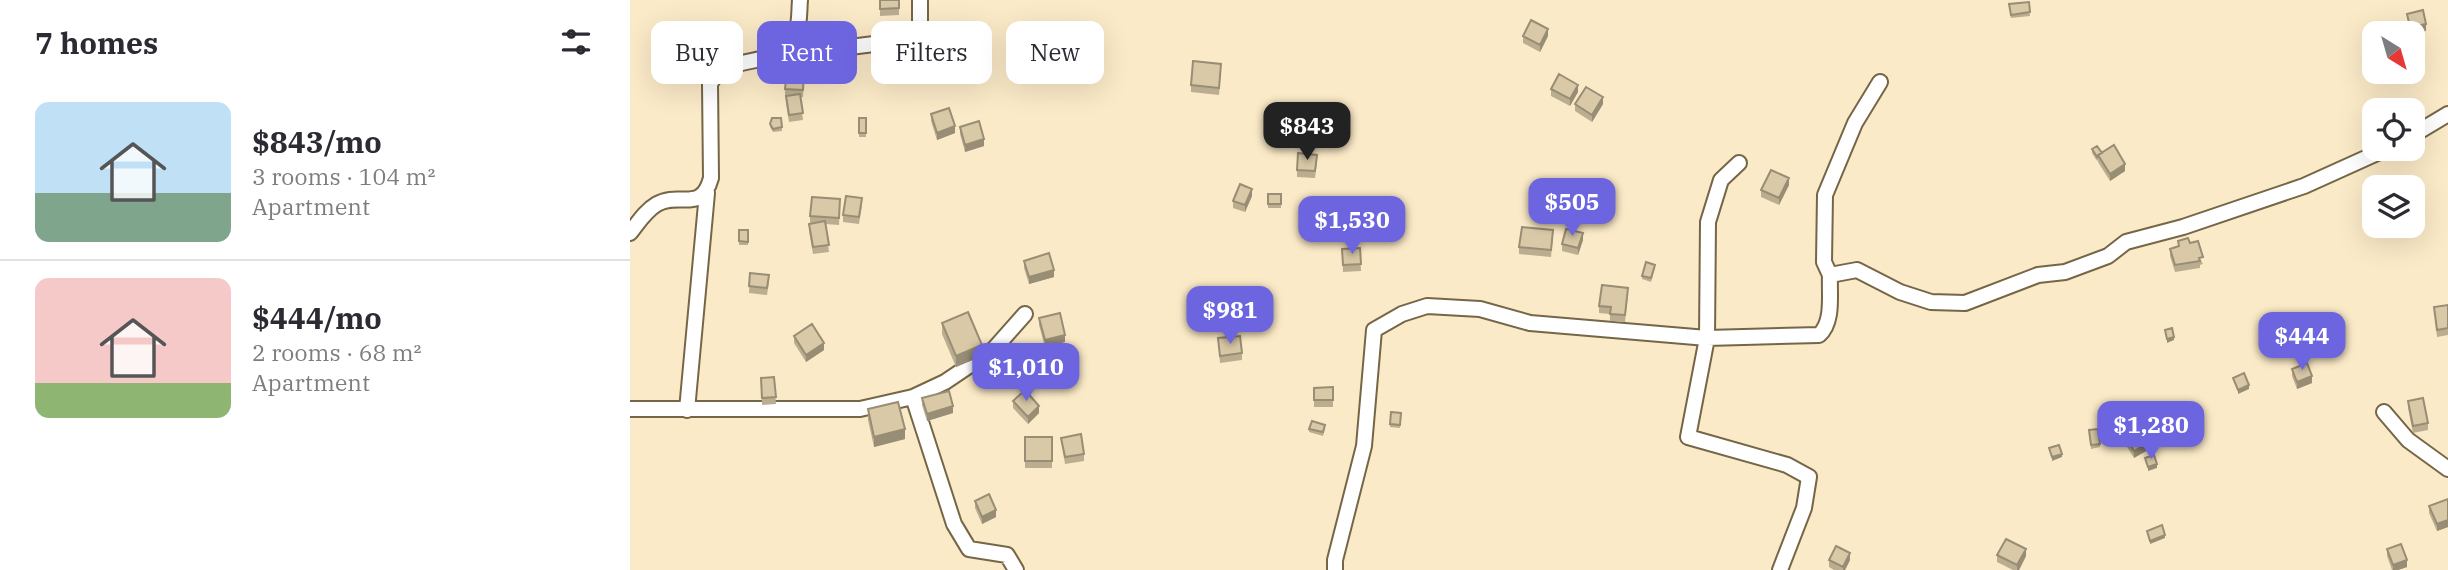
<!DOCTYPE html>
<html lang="en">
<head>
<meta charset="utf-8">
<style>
  :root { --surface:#fff; --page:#f2f2f3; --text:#2b2b33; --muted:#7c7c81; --line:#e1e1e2; --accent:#6c65df }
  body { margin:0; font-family:"IBM Plex Serif",serif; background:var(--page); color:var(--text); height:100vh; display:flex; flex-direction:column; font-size:26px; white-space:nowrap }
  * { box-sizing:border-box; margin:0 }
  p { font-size:23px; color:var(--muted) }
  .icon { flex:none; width:38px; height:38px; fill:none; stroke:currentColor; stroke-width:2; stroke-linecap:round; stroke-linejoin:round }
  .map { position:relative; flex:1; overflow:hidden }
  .panel { display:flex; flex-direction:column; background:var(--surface); width:630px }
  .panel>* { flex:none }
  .banner { position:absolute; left:21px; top:21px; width:665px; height:63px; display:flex; gap:14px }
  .needle { width:46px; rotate:143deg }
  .fabs { position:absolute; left:1732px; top:21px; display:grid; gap:14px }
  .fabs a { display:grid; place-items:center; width:63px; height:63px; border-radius:14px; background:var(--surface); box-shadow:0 7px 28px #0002; font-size:35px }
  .price { position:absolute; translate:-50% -60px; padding:0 16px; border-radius:14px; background:var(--accent); color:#fff; font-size:23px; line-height:46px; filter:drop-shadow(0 2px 4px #0008) }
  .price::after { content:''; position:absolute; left:50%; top:42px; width:21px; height:16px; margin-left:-10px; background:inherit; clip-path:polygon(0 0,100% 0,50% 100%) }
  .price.on { background:#222; color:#fff }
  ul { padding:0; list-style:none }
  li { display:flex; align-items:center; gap:21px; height:175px; padding:0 35px }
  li+li { border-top:2px solid var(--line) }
  li span { display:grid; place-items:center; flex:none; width:196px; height:140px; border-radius:14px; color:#555 }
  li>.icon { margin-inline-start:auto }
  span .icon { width:84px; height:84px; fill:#fffc; stroke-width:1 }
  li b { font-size:30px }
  h2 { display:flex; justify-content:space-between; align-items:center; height:84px; padding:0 35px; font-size:30px }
  .pill { padding:0 24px; border-radius:14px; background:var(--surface); box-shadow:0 7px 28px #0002; font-size:24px; line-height:63px }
  .pill.on { background:var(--accent); color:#fff }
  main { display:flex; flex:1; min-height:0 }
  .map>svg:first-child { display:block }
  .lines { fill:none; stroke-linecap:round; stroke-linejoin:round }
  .street-casing { stroke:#756647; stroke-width:18 }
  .street { stroke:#fff; stroke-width:14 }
  .wall { fill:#bbad90 }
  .shaded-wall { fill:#988d75 }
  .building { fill:#d9c9a7; stroke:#988d75; stroke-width:2 }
</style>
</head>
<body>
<main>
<section class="panel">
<h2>7 homes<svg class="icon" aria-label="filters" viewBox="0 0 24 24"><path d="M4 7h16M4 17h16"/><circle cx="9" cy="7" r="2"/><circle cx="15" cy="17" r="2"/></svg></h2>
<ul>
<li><span style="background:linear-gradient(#bfe0f5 65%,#7fa58c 0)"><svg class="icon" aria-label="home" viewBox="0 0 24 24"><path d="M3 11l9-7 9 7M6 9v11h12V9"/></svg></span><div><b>$843/mo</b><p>3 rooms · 104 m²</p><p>Apartment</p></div></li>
<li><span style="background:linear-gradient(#f6c9c9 75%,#8fb573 0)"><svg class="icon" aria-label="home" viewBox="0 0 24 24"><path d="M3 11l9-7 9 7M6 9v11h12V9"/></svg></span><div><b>$444/mo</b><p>2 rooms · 68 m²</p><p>Apartment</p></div></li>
</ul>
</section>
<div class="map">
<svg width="1818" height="570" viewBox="0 0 1818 570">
  <rect width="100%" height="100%" fill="#fbeac7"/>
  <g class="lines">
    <defs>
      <path id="street" d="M148,56L276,40L290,29V0
        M1250,82L1225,123L1195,195L1194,262L1200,275L1227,270L1270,292L1301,302L1335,303L1408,275L1435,272L1478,256L1496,242L1553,227L1674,186L1756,149
        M1783,135L1818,114
        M0,233C8,223 15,211 27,204C50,191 71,214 81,178L80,84C98,49 151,73 166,33C170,24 169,10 170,0
        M283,397L324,524L339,549L377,555L386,570
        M0,409H230L283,397L315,382L364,349L395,314
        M57,410L77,193
        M1754,412L1778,440L1818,469
        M705,570V560L734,446L744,330L772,314L797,306L850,309L900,323L1077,338L1078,222L1091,180L1109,163
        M1150,570L1174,508L1179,477L1157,465L1058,437L1077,338L1189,335C1204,322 1199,294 1200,275"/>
    </defs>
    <use href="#street" class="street-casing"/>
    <use href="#street" class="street"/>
  </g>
  <path class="wall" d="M250,0H269V15L250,16Z
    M1399,2L1400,16L1381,18L1379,4Z
    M893,36H918L910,52L893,43Z
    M591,71L589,95L561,92V85Z
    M174,79L173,97H170L173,120L159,122L156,103V96H159H155V89Z
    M921,89L948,92L940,106L921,96Z
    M945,104H973L962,122L945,111Z
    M301,114L325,133L307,140L301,121Z
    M151,118L152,131L143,132L140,127V124Z
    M229,118H236V137H229Z
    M330,127L354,146L335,152L330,134Z
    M1462,149L1472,153L1495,171L1480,181L1468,162V160L1467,161L1462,153Z
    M687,162L685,178L667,177V170Z
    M1159,185L1149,205L1131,197V190Z
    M638,194H651V208H638Z
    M622,196L615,212L603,208V201Z
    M232,205L229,224L213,222V215Z
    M210,206L209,225L195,224L199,252L183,254L179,231V224L184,223H180V216Z
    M109,230H118V245H109Z
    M923,237L921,257L889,254V247Z
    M953,240L948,255L932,251V244Z
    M1548,241L1560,243L1573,264L1570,265V268L1545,272L1540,256V249L1548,247Z
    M730,248L731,271L713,272L712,249Z
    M394,261L424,277L399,284L394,268Z
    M1025,268L1021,282L1012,279V276Z
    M120,273L139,282L137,295L119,293Z
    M998,295L995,322L980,321V314L969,313V306Z
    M1818,305V335L1807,337L1804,307Z
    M409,318L435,342L415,347L409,325Z
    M312,323L352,356L326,367L312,334Z
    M164,336L194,350L176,362L164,343Z
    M588,338L612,353V360L590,363Z
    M1662,369L1682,383L1667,389L1662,376Z
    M144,377L146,404L132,405L131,378Z
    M703,387V407H684V388Z
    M292,398L323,413L297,421L292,405Z
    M383,401L409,413L398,424L383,408Z
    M1778,401L1798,423V430L1783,433L1778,408Z
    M238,409L275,439L244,447L238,420Z
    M761,412L771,413L770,428L760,427Z
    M695,428L693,436L679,432V429Z
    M1468,429L1470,447L1461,449L1459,430Z
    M1494,435L1521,448L1504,458L1494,442Z
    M395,437H422V468H395Z
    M431,438L454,454V461L435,464Z
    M1818,499V527L1807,531L1799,513V506Z
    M345,501L366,517L352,524L345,508Z
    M1757,549L1777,567L1768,570H1762L1757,556Z
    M1367,555L1396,556L1389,570H1383L1367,562Z
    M1199,560H1220L1215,570H1204L1199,567Z"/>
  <path class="shaded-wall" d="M1796,24V31L1783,34L1780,33V27Z
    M918,29V36L910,52V45Z
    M948,85V92L940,106V99Z
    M973,97V104L962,122V115Z
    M325,126V133L307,140V133Z
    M354,139V146L335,152V145Z
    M1495,164V171L1480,181V174Z
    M1159,178V185L1149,205V198Z
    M622,189V196L615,212V205Z
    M953,233V240L948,255V248Z
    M424,270V277L399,284V277Z
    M435,335V342L415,347V340Z
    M1544,337V340L1537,343V339Z
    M194,343V350L176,362V355Z
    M352,345V356L326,367V356Z
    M1682,376V383L1667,389V382Z
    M1619,385V389L1608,394V390Z
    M323,406V413L297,421V414Z
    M409,406V413L398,424V417Z
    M275,429V439L244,447V437Z
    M1521,441V448L1504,458V451Z
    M1432,454V457L1422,461V457Z
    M1527,464V468L1518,471V467Z
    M366,510V517L352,524V517Z
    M1818,520V527L1807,531V524Z
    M1535,535V538L1520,544V541Z
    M1396,549V556L1389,570H1387V565Z
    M1220,553V560L1215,570H1213V567Z
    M1777,560V567L1768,570H1763V565Z"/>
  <path class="building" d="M250,0H269V8L250,9Z
    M1399,2L1400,12L1381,15L1379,4Z
    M1793,10L1796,24L1780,27L1777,14Z
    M901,20L918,29L910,45L893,36Z
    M563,61L591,64L589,88L561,85Z
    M157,70L174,72L173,90L155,89Z
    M929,74L948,85L940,99L921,89Z
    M956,87L973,97L962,115L945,104Z
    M170,94L173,113L159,115L156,96Z
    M319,108L325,126L307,133L301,114Z
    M142,118H151L152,127L143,129L140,124Z
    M229,118H236V133H229Z
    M349,121L354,139L335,145L330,127Z
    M1484,145L1495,164L1480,174L1468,155Z
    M1467,146L1472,153L1468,155V156L1467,157L1462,149Z
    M668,153L687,155L685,171L667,170Z
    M1141,170L1159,178L1149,198L1131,190Z
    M610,184L622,189L615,205L603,201Z
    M638,194H651V204H638Z
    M216,196L232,198L229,217L213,215Z
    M182,197L210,199L209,218L180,216Z
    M195,221L199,245L183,247L179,224Z
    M892,227L923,230L921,250L889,247Z
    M936,229L953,233L948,248L932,244Z
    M109,230H118V242L109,241Z
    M1558,238L1560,243L1568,241L1573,257L1569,258L1570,261L1545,265L1540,249L1549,246L1548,241Z
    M730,248L731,264L713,265L712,249Z
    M419,253L424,270L399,277L394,261Z
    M1016,262L1025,265L1021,278L1012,276Z
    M120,273L139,275L137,288L119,286Z
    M972,285L998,288L995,315L980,314L981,307L969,306Z
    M1818,305V328L1807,330L1804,307Z
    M338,312L352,345L326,356L312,323Z
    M430,313L435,335L415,340L409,318Z
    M182,324L194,343L176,355L164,336Z
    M1542,328L1544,337L1537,339L1535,330Z
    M610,336L612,353L590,356L588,338Z
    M1677,363L1682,376L1667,382L1662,369Z
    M1614,373L1619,385L1608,390L1603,378Z
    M144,377L146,397L132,398L131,378Z
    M703,387V400H684V388Z
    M395,390L409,406L398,417L383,401Z
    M319,391L323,406L297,414L292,398Z
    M1793,398L1798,423L1783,426L1778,401Z
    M268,402L275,429L244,437L238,409Z
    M761,412L771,413L770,425L760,424Z
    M682,421L695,425L693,432L679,429Z
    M1510,425L1521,441L1504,451L1494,435Z
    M1468,429L1470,444L1461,445L1459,430Z
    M451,434L454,454L435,457L431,438Z
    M395,437H422V461H395Z
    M1429,445L1432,454L1422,457L1419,448Z
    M1524,455L1527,464L1518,467L1515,458Z
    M359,494L366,510L352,517L345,501Z
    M1818,499V520L1807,524L1799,506Z
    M1532,525L1535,535L1520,541L1517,531Z
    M1376,539L1396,549L1387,565L1367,555Z
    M1771,544L1777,560L1763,565L1757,549Z
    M1206,546L1220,553L1213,567L1199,560Z"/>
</svg>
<div class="fabs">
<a><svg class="needle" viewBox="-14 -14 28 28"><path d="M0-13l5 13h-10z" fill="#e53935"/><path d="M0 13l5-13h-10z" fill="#7c7c81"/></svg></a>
<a><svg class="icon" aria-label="locate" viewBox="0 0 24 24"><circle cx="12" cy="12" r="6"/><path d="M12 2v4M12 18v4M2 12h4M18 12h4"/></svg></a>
<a><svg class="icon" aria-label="layers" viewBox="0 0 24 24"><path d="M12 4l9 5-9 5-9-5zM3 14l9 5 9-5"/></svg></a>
</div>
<b class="price on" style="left:677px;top:162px">$843</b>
<b class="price" style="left:942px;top:238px">$505</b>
<b class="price" style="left:722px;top:256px">$1,530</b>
<b class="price" style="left:600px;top:346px">$981</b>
<b class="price" style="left:1672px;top:372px">$444</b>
<b class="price" style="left:396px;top:403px">$1,010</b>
<b class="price" style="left:1521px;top:461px">$1,280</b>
<div class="banner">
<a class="pill">Buy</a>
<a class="pill on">Rent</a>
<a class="pill">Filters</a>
<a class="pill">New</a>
</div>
</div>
</main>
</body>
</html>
